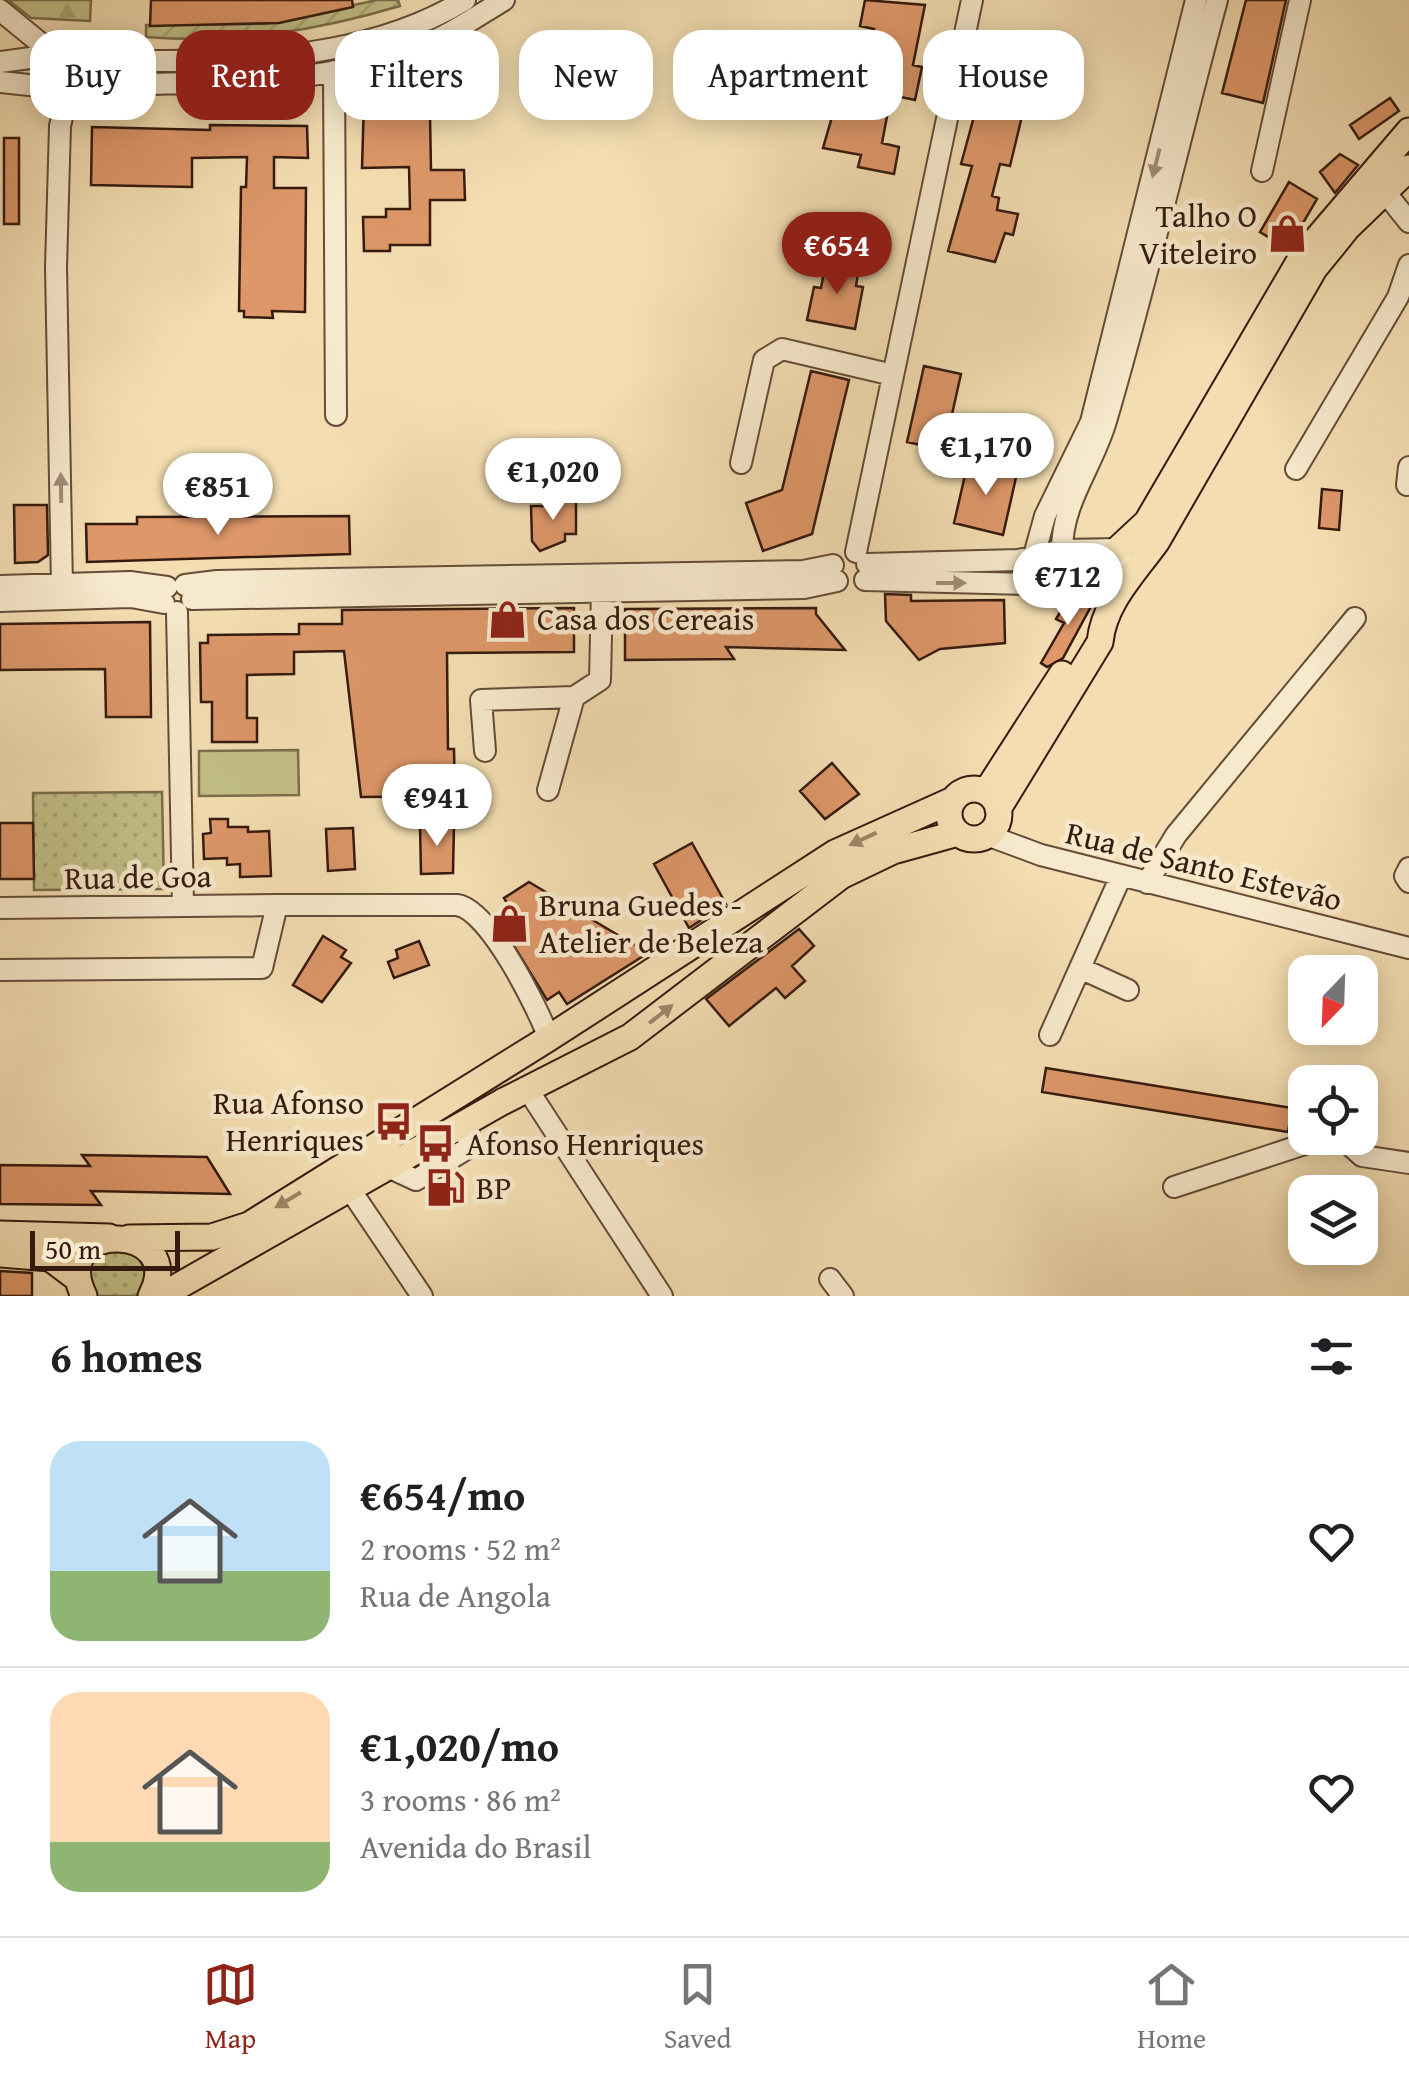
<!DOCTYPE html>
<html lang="en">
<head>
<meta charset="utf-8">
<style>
  :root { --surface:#fff; --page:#f6f6f6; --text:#202124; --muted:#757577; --line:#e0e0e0; --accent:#8f2418 }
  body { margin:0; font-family:"Gentium Book Plus",serif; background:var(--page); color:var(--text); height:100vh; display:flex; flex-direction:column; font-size:38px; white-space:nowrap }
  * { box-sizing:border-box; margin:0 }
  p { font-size:32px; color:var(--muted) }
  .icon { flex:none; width:55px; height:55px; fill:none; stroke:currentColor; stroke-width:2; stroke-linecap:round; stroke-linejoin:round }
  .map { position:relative; height:1296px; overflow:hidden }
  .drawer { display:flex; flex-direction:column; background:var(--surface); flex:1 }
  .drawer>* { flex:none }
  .guide { position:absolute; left:30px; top:30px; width:1350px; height:90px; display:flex; gap:20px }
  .needle { width:65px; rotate:203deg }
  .tools { position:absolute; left:1288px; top:955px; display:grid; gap:20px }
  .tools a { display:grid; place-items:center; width:90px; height:90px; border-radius:20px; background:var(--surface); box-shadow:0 5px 25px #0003; font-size:50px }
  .scale { position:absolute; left:30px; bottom:25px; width:150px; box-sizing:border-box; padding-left:10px; border:5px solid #351b0f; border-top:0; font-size:28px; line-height:35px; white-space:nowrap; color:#351b0f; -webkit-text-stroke:8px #f7e9cc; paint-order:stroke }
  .price { position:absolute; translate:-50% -85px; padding:0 22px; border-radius:35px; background:#fff; color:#222; font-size:32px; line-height:65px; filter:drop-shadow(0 2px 5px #0008) }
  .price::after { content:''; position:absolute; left:50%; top:60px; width:30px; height:22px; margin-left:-15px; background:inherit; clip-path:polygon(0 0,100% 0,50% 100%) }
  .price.active { background:var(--accent); color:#fff }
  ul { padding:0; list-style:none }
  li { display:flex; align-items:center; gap:30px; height:250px; padding:0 50px }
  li+li { border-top:2px solid var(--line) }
  li span { display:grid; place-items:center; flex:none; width:280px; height:200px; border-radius:30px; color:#555 }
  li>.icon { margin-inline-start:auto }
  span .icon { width:120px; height:120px; fill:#fffc; stroke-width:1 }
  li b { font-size:42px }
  h2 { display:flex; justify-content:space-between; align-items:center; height:120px; padding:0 50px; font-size:42px }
  .tag { padding:0 35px; border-radius:30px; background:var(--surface); box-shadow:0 5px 25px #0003; font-size:35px; line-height:90px }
  .tag.active { background:var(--accent); color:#fff }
  .tabs { display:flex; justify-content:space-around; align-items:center; height:140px; border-top:2px solid var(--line); background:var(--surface); font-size:28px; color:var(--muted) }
  .tabs a { display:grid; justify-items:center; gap:5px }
  .tabs .active { color:var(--accent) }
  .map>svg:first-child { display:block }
  .grass { fill:url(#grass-dots); stroke:#7c6d4b; stroke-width:2.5 }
  .forest { fill:url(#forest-firs); stroke:#7c6d4b; stroke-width:2.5 }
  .garden { fill:url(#garden-furrows); stroke:#7c6d4b; stroke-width:2.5 }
  .pitch { fill:#c2bf87; stroke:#7c6d4b; stroke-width:2.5 }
  .building { fill:#dd9769; stroke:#351b0f; stroke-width:2.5 }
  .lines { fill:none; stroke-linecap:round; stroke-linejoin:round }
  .minor-casing { stroke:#644c38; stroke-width:24 }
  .major-casing { stroke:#351b0f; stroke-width:29 }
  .minor { stroke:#f7e9cc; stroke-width:20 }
  .major { stroke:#f3ddb1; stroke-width:25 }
  .oneway { fill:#a08c77 }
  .oneway2 { fill:#9e8668 }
  .labels { text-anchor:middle; stroke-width:9; stroke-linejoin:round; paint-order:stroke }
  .poi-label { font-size:32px; fill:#351b0f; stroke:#f7e9cc; text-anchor:start }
  .street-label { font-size:32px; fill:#351b0f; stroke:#f7e9cc }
</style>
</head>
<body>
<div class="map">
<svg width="1409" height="1296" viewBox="0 0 1409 1296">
  <defs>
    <pattern id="grass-dots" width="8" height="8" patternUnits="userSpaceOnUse" patternTransform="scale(2.5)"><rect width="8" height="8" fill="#c2bf87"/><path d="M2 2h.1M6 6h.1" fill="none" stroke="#a7a473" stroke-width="1.8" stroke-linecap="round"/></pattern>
    <pattern id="forest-firs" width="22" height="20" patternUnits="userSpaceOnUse" patternTransform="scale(2.5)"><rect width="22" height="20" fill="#c2bf87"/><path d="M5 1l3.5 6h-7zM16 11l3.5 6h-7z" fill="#a7a473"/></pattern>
    <pattern id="garden-furrows" width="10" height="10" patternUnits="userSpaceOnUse" patternTransform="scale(2.5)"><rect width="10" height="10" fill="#c2bf87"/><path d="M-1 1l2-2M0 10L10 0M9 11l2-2" fill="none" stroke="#a7a473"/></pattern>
  </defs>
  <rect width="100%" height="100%" fill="#f3ddb1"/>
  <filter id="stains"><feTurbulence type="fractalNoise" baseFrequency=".002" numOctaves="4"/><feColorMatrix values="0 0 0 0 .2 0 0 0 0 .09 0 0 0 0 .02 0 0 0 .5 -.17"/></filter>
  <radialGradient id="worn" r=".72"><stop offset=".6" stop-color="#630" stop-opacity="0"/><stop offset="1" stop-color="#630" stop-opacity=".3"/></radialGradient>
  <path class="grass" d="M162,792L164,889L34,890L33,793Z
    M119,1248L139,1258C146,1272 148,1283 139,1296H95L89,1269L98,1255Z"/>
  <path class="forest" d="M8,0H91L90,21L31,18Z"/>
  <path class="garden" d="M377,0H398L400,6C316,31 234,44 146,37V25L266,24Z
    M123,56L135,62L133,85L64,89L59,85L56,64L60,59Z"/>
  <path class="pitch" d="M298,750L299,795L199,796V751Z"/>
  <path class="building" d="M151,0H352L353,7L279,23L150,26Z
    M865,0L925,5L913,65L922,67L915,100L891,95L882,143L899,147L894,174L858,167L861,155L823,148L834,110L848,113L857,68L866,70L874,29L860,26Z
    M1246,0H1286L1263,103L1222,93Z
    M1390,98L1399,111L1359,139L1350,125Z
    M364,99H385V116H430L431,170H464L465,200H430V245H390V251H364L363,217H386V209H410L409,167L362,168Z
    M978,102L1023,112L1010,166L1000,164L992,196L999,198L997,210L1018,214L1013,235L1005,233L995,262L948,251L972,166L961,164Z
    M210,125L307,126L308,158L274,157V188H306L305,312L272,311L273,318L244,317V311H239L241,187H246L247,157L192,158V187L91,185L92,127L210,130Z
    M4,138H19V224H4Z
    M1340,154L1358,165L1335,193L1320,172Z
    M1289,182L1317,199L1288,249L1260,232Z
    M826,261L859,267L856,286L863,287L855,329L807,320L814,287L821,288Z
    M924,366L961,374L944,450L907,442Z
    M811,371L849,380L812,534L763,551L746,503L782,490Z
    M968,462L1017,473L1003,535L954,523Z
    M1322,489L1342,491L1339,530L1319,528Z
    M552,499H576V534H565V541L540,551L532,541L531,506H552Z
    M14,505H47L48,555L38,562L15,563Z
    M349,516L350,554L87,562L86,524H137V517Z
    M885,594L911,595V601L1004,600L1005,643L940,649L919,660L886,621Z
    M1068,599H1095L1063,658L1047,667L1041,663L1064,623L1056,619Z
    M574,608V652L447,653L448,749H454L455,796L361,797L344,651L294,652V674L247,675V718H257V742H212V702H201L200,643H208V635L299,634V624H342V610Z
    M816,608V614L845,650L726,647L734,659L625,660V609Z
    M150,622L151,717H106L105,669L0,670V624Z
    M832,763L859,794L825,819L800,791Z
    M210,819H228V827H248V832L269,831L271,876L240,877V864L227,865V858L204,859L203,834L211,833Z
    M0,823H33L34,879H0Z
    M454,824L453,873L421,874L420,825Z
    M353,828L355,869L328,871L326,829Z
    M692,843L726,904L689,928L654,864Z
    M529,882L648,953L567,1004L559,992L547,1000L497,918L511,910L504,898Z
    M799,929L814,946L792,966L805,981L785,998L776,988L729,1026L706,999Z
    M323,936L346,950L341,957L351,963L322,1002L293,985Z
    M419,941L429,965L394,978L388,962L398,958L396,950Z
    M1046,1068L1292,1108L1288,1132L1042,1092Z
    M82,1155L207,1157L230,1194L91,1191L101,1205L0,1204V1165L90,1166Z
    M0,1271L32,1273V1296H0Z"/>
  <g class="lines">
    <defs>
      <path id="minor" d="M0,10L50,51
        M147,61C252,62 372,57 465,0
        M0,62L45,56
        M334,71L336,415
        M0,82L48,87
        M146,84C146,77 148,66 145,59C136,37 59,41 45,56L48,87L58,97L128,98L140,94L146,84C236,82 332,83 417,48C448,36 476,17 504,0
        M1262,171L1300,0
        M1385,192L1409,222
        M741,463L764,360L782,349L893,375
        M1296,469L1398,297L1409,265
        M1407,485L1409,467
        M1062,550C1062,502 1093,466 1106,421C1147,282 1179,140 1217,0
        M856,552L972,0
        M867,564L1018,560L1062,550L1118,549L1130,574
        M865,580L1107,586L1120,591
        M1038,584L1032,563L1045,516L1091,422L1196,0
        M185,585L217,581L803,571L833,565
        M0,586L130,582L167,587
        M62,586L56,267L60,126L66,100
        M192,599L804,588L837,581
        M0,601L131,597L164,603
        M177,612L183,906
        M485,751L481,700L574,697
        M548,790L574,697L600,680L602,590
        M987,835L1041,855L1409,948
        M1409,868L1405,876L1409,882
        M1147,883L1176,835L1355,618
        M0,908L277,905
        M1082,969L1128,990
        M0,970L262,968L277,905H457C489,909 537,1007 549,1038
        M1050,1035L1121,876
        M528,1090L662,1296
        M1342,1138L1362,1156L1409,1163
        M388,1167L416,1180L468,1148L469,1120
        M341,1176L422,1296
        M1174,1187L1323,1138
        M830,1279L843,1296"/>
      <path id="major" d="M1118,549L1147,522L1303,255L1409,131
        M949 814a25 25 0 1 1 50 0a25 25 0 1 1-50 0Z
        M986,792L1062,674
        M998,809L1100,642C1104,602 1135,572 1157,541L1314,269L1348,227L1409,168
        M0,1234L109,1237
        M129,1238L212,1237L249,1225L549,1038L835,853L953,800
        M0,1254L50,1258L78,1279
        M84,1296C46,1218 190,1222 151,1296
        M161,1296L502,1102L630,1037L841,876L893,851L958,833"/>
    </defs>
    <use href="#minor" class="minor-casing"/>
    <use href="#major" class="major-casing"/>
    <use href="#minor" class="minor"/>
    <use href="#major" class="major"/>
  </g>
  <defs><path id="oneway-solid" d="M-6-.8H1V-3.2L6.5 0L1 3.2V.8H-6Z" transform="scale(2.5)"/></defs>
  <g class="oneway">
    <use href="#oneway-solid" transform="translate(1156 163) rotate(104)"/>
    <use href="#oneway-solid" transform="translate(61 488) rotate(-91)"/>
    <use href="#oneway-solid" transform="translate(951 583)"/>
  </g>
  <g class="oneway2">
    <use href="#oneway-solid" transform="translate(863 839) rotate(155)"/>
    <use href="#oneway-solid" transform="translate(661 1014) rotate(-38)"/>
    <use href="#oneway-solid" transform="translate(288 1200) rotate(149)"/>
  </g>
  <defs>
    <symbol id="shop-bare" viewBox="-9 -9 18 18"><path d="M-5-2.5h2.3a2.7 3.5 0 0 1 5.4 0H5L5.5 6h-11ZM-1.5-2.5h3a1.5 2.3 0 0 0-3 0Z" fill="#8f2418" stroke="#f7e9cc" stroke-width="2.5" paint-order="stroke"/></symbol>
    <symbol id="bus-bare" viewBox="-9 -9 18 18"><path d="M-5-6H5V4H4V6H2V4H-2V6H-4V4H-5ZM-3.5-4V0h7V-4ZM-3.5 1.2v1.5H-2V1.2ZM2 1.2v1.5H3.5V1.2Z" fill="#8f2418" stroke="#f7e9cc" stroke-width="2.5" paint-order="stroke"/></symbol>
    <symbol id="fuel-bare" viewBox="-9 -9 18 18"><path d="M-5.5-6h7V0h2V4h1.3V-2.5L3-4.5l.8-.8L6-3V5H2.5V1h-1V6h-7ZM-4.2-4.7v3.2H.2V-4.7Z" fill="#8f2418" stroke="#f7e9cc" stroke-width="2.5" paint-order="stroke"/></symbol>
  </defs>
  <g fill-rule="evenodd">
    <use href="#shop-bare" x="1260" y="206" width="55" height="55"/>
    <use href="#shop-bare" x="480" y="592" width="55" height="55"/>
    <use href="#shop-bare" x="482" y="896" width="55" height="55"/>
    <use href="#bus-bare" x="366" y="1094" width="55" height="55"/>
    <use href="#bus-bare" x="408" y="1116" width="55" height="55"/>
    <use href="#fuel-bare" x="418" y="1160" width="55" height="55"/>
  </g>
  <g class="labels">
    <g class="poi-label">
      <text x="1257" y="227" text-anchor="end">Talho O<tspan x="1257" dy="37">Viteleiro</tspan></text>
      <text x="537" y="630">Casa dos Cereais</text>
      <text x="539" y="916">Bruna Guedes -<tspan x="539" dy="37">Atelier de Beleza</tspan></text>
      <text x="364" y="1114" text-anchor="end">Rua Afonso<tspan x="364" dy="37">Henriques</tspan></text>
      <text x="466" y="1155">Afonso Henriques</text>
      <text x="476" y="1199">BP</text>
    </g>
    <g class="street-label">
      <text transform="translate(1204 866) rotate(14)" y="11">Rua de Santo Estevão</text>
      <text transform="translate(138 877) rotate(-1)" y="11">Rua de Goa</text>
    </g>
  </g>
  <rect width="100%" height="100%" filter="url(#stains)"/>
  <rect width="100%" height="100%" fill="url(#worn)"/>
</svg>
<div class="tools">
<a><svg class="needle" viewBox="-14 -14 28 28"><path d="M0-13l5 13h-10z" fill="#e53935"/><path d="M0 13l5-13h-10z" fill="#757577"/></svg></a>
<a><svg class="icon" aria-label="locate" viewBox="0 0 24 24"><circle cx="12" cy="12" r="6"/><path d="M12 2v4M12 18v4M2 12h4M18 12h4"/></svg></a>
<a><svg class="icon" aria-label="layers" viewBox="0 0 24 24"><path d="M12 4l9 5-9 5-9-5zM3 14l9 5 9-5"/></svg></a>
</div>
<div class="scale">50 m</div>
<b class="price active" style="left:837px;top:297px">€654</b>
<b class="price" style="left:986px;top:498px">€1,170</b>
<b class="price" style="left:553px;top:523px">€1,020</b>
<b class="price" style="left:218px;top:538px">€851</b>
<b class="price" style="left:1068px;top:628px">€712</b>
<b class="price" style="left:437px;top:849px">€941</b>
<div class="guide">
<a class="tag">Buy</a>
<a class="tag active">Rent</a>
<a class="tag">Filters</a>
<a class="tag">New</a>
<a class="tag">Apartment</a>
<a class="tag">House</a>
</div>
</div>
<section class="drawer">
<h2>6 homes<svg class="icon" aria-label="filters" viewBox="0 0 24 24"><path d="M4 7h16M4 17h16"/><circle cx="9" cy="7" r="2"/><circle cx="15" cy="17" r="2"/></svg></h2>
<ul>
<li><span style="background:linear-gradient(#bfe0f5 65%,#8fb573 0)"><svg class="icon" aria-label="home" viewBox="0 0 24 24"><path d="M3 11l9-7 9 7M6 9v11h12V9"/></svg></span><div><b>€654/mo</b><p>2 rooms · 52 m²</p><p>Rua de Angola</p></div><svg class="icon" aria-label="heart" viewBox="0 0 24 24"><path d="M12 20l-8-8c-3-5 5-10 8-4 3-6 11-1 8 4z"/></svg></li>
<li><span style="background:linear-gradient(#ffd9b3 75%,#8fb573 0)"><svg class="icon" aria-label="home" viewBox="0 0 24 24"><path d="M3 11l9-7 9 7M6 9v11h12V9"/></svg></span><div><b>€1,020/mo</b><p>3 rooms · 86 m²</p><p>Avenida do Brasil</p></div><svg class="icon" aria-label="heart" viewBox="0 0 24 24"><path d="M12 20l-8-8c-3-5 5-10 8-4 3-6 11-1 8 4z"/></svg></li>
</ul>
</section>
<nav class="tabs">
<a class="active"><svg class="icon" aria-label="map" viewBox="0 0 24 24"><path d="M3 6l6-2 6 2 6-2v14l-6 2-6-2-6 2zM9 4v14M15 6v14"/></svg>Map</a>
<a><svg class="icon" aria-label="saved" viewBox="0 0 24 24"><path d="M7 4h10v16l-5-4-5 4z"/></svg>Saved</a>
<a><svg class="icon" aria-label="home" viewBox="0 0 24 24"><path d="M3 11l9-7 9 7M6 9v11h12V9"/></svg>Home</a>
</nav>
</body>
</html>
